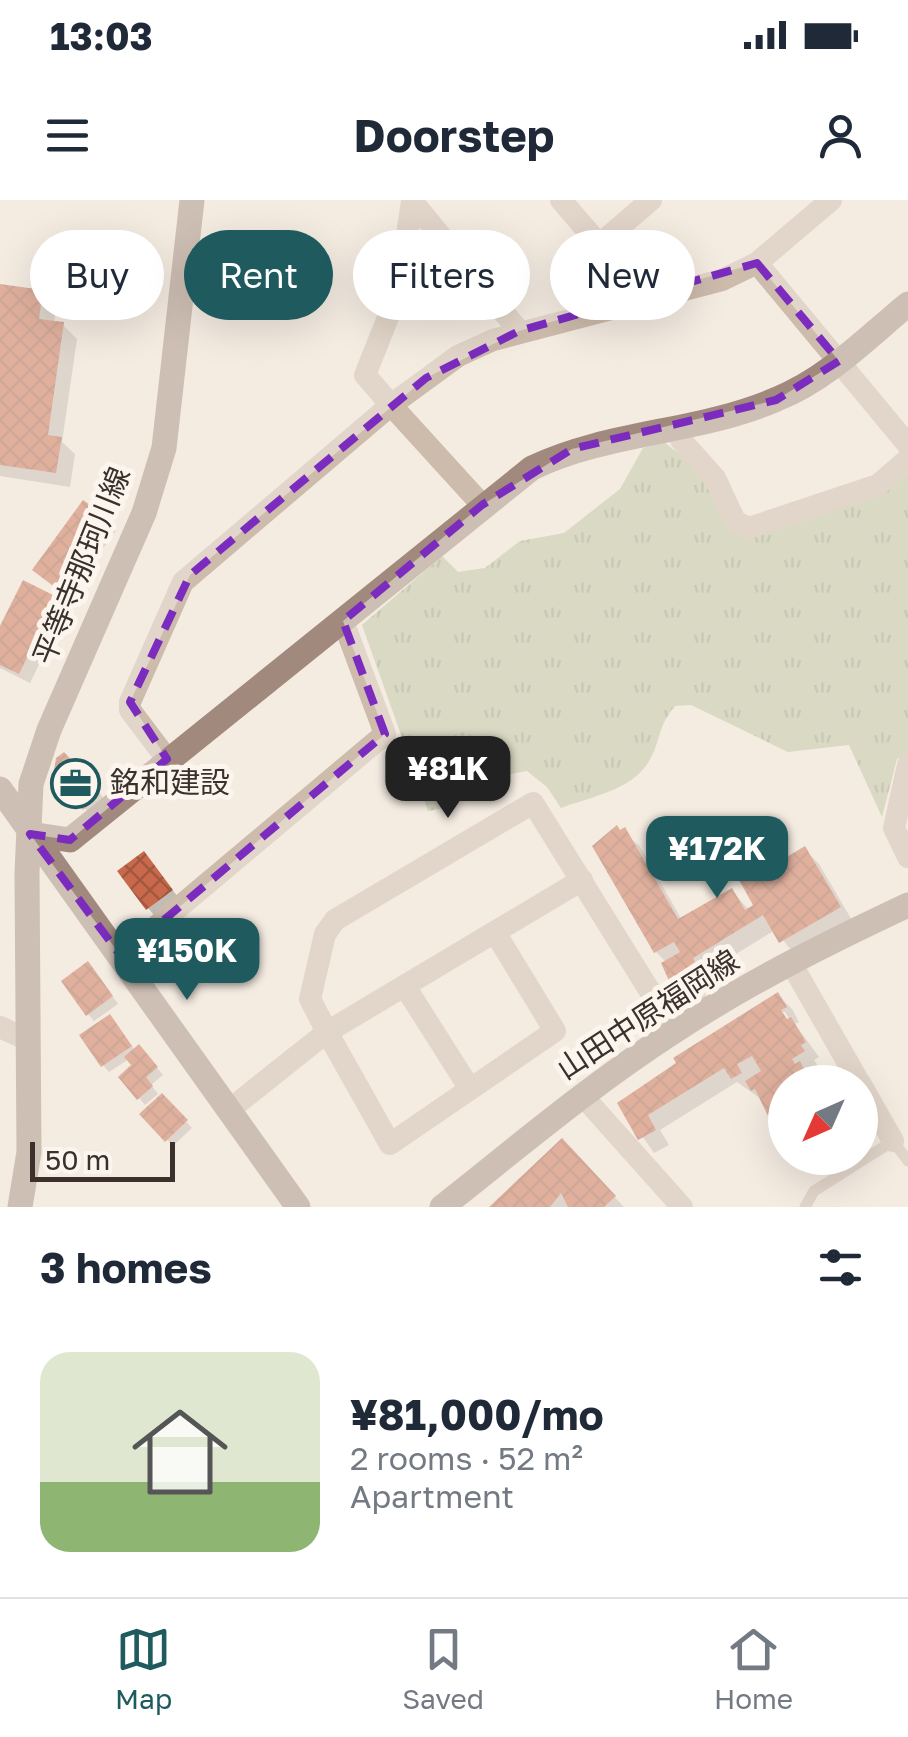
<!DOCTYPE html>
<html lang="en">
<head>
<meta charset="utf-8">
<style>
  :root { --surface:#fff; --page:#f2f2f3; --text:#1f2937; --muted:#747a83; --line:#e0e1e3; --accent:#1f5a5e }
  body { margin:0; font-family:"Golos Text","Noto Sans JP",sans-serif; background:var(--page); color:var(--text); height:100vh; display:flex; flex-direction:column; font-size:38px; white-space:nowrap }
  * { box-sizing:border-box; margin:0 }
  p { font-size:32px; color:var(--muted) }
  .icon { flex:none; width:55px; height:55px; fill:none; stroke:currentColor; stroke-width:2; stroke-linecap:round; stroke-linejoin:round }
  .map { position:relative; height:1007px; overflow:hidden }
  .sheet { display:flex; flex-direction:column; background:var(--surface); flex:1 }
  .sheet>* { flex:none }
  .guide { position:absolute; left:30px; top:30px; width:850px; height:90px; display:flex; gap:20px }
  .needle { width:65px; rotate:225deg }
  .controls { position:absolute; left:768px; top:865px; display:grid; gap:20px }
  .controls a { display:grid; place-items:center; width:110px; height:110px; border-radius:50%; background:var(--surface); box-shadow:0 10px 40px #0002; font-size:50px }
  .scale { position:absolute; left:30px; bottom:25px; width:145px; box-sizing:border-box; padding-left:10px; border:5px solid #3b302b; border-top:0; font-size:28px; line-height:35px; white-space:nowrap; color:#3b302b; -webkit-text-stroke:8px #fbf5ee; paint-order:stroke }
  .price { position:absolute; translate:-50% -85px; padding:0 22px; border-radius:20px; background:var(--accent); color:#fff; font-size:32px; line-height:65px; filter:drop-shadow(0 2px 5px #0008) }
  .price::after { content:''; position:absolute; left:50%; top:60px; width:30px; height:22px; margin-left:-15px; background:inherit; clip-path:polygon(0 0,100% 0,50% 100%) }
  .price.active { background:#222; color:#fff }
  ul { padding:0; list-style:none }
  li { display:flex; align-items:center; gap:30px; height:250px; padding:0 40px }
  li+li { border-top:2px solid var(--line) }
  li span { display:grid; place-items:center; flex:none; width:280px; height:200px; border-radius:30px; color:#555 }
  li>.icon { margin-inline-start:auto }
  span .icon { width:120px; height:120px; fill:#fffc; stroke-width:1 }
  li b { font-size:42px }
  h2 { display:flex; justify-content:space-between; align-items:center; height:120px; padding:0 40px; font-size:42px }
  .chip { padding:0 35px; border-radius:45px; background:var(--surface); box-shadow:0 10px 40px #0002; font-size:35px; line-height:90px }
  .chip.active { background:var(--accent); color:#fff }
  .status { display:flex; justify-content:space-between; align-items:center; height:70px; padding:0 50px; background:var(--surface); direction:ltr }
  .status svg { height:28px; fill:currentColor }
  header { display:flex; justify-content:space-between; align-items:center; height:130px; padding:0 40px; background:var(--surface); font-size:45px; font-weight:700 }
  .tab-bar { display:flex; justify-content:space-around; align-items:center; height:140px; border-top:2px solid var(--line); background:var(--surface); font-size:28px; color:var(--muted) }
  .tab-bar a { display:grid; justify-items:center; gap:5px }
  .tab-bar .active { color:var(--accent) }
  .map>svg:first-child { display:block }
  .grass { fill:url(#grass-tufts) }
  .shadow { fill:#0003; fill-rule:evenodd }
  .building { fill:url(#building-cross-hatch) }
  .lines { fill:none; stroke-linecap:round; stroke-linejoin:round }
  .lane { stroke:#cdbbac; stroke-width:11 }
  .street { stroke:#cdbbac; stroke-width:22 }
  .secondary { stroke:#a18a7d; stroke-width:25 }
  .marked { fill:none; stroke:#7b2cbf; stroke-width:8; stroke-dasharray:20 12; stroke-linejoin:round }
  .labels { text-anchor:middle; stroke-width:10; stroke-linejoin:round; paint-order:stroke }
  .street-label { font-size:30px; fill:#3b302b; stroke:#fbf5ee }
  .poi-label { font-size:30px; fill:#3b302b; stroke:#fbf5ee; text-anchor:start }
</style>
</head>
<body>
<div class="status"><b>13:03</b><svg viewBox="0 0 49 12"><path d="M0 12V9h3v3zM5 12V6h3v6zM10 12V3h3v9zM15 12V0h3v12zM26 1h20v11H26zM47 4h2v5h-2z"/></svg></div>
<header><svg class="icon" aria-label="menu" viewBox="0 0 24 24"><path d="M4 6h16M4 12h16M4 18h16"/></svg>Doorstep<svg class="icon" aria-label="person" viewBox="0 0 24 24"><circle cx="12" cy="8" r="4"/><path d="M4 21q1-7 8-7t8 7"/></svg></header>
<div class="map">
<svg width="908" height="1007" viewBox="0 0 908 1007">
  <defs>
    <pattern id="grass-tufts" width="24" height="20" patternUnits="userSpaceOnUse" patternTransform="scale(2.5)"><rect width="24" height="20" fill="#b8c4a0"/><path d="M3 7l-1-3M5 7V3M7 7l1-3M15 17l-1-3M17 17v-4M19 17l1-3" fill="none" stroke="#97a083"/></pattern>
    <pattern id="building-cross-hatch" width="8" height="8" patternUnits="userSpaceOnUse" patternTransform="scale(2.5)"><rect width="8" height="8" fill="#c8694b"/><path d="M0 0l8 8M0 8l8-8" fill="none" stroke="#a4573f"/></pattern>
  </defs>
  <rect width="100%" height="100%" fill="#f4ebe1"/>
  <path class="grass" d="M664,242L705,274L734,328L908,274V554L897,559L882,617L849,545L788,552L691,505L675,506C656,529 662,539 649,561C633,590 590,597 561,608L547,587L527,571L466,583L454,606L428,611L362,425L442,356L458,372L485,368L520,341L564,333L620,289L643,248Z"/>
  <path class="shadow" d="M0,86L42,92L56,107L54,123L63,125L77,139L62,242L75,254L70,287L0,276Z
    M83,303L116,330L68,397L36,370Z
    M56,399L66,410L30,483L0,468V431Z
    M64,555L104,598L91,615L55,576Z
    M617,628L639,645L682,720L732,691L749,710L756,706L752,675L774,643L789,658L804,649L819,664L853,722L796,756L775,730L705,773L709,779L699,784L707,798L691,807L677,793L666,762L656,752L606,634Z
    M150,661L178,697L154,715L148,708Z
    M170,742L199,771L182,787L151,751Z
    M95,771L118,804L94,821L88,814Z
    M778,795L792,809L799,822L795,824L819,857L814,860L818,866L807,872L814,882H785V942L764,901L737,882L660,930L669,945L654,953L620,904ZM779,812H785L795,829Z
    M110,817L135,850L145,854L163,875L151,885L158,894L145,905L139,898L135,866L129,859L109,872L103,865Z
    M162,896L192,928L173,946L143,914Z
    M562,942L624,1007H495Z"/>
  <path class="building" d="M0,84L43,90L39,119L64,122L48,235L62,237L56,273L0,265Z
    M83,300L107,317L56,388L32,370Z
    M23,380L57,397L19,474L0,465V426Z
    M64,552L98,588L99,595L83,610L53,577L56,558Z
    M617,625L620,630L625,627L678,719L732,688L745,710L753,705L739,680L748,674L740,660L774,640L785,658L805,646L841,707L779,743L763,715L693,758L696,764L687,769L694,783L675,794L661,763L680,752L674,742L654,753L592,646Z
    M144,651L173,690L146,710L117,671Z
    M171,739L194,763L174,782L147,751Z
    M88,761L113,796L86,816L61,781Z
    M778,792L787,807L781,810L787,819L791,817L806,842L801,845L805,851L792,859L795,864L800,861L805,871L801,874L812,882H785V936L779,939L755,889L751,891L745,881L761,871L752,856L737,864L742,873L731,879L724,868L648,915L656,930L638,940L617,903L676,863L673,858Z
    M110,814L132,846L101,867L79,835Z
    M139,844L158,867L146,877L153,886L137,900L118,877L131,865L124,857Z
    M162,893L188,920L165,942L139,914Z
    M562,938L616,996L604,1007H568L561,993L550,1007H489Z"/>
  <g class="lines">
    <path class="lane" d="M805,1007L814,991L893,941L908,961"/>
    <path class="street" d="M561,0L645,98
      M600,44L651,0
      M757,63L908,245
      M519,131L412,1L399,90L365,175L391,205L458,156L493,140L722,80L757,63L831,0
      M679,227L681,240L715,278L735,321L749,328L878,285L908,259
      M167,559L130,510V502L183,382L391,205L482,305
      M908,565L894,628L908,657
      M496,734L555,831L390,944L327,832L582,680
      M121,756L385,534L343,421
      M791,763L859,882
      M406,788L470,889
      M0,827L28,840
      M860,883L893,941
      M582,895L682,1007
      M229,910L327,832L310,799L325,734L335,720L533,603L674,830"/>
    <path class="secondary" d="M0,589L298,1007
      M30,634L70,640L532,268C609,231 699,233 777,199C827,179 867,138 908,104
      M20,1007L29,952L27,673L31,584L49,530L144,313L164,248L192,0
      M442,1007C518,947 591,885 673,832C747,783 827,743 908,705"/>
  </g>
  <path d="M0 0H908V1007H0ZM757,63L839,161L776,200L572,249L482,305L343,421L385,534L121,756L30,634L70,640L167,559L130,502L190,375L426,178L519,131Z" fill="#f4ebe1" fill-opacity=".55" fill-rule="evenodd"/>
  <path class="marked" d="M757,63L839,161L776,200L572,249L482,305L343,421L385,534L121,756L30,634L70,640L167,559L130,502L190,375L426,178L519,131Z"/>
  <defs>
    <symbol id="office-ring" viewBox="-11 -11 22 22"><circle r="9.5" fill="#fbf5ee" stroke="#1f5a5e" stroke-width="1.5"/><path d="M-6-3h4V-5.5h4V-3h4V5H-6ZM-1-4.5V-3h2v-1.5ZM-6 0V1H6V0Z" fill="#1f5a5e"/></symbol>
  </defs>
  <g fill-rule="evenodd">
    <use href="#office-ring" x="48" y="556" width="55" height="55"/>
  </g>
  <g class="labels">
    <g class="street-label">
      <text transform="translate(82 366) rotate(-68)" y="10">平等寺那珂川線</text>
      <text transform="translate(648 815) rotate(-33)" y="10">山田中原福岡線</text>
    </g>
    <g class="poi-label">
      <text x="110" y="593">銘和建設</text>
    </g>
  </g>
</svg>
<div class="controls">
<a><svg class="needle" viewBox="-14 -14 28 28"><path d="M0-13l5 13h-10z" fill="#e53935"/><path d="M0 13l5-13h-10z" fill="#747a83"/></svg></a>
</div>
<div class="scale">50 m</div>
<b class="price active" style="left:448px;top:621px">¥81K</b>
<b class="price" style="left:717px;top:701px">¥172K</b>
<b class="price" style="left:187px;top:803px">¥150K</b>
<div class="guide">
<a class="chip">Buy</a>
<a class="chip active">Rent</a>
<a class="chip">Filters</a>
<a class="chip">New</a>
</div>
</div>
<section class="sheet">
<h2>3 homes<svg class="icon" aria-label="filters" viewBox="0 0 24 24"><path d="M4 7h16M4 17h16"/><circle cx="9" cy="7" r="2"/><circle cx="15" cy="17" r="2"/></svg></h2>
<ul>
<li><span style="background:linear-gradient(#dfe7d0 65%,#8fb573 0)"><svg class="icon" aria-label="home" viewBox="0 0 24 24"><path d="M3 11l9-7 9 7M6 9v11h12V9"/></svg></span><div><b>¥81,000/mo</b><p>2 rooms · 52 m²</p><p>Apartment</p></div></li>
</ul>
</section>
<nav class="tab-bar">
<a class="active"><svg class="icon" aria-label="map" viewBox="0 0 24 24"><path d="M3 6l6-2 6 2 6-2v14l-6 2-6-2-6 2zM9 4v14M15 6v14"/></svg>Map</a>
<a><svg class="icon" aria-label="saved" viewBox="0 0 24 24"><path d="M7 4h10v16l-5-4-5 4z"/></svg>Saved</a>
<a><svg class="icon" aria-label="home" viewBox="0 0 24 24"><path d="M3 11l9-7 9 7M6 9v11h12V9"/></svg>Home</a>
</nav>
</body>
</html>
